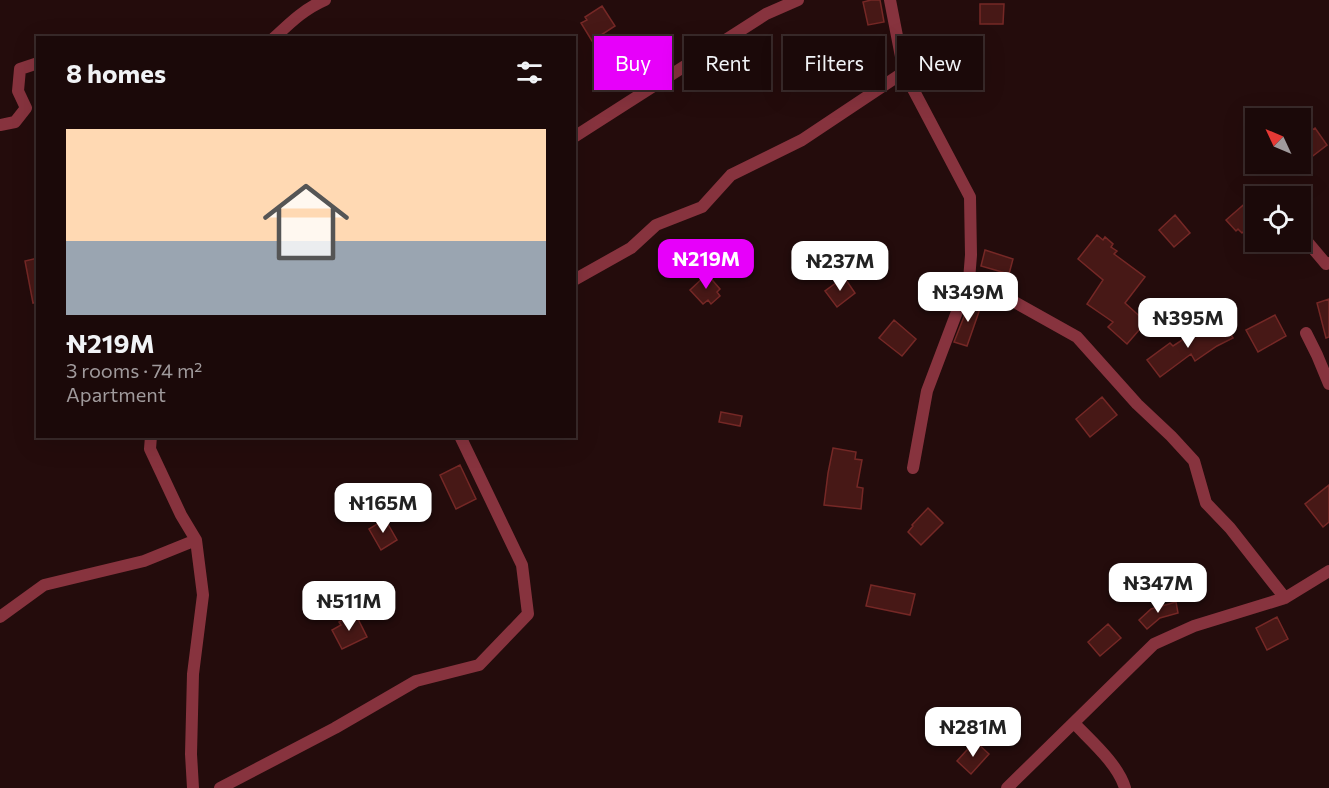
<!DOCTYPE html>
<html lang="en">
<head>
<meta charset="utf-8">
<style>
  :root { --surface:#1b0909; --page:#241212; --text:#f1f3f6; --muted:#a09a9c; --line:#392a2a; --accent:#e700fa }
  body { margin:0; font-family:Commissioner,sans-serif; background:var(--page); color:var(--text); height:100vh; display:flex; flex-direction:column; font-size:22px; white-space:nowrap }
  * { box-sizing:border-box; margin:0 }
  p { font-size:20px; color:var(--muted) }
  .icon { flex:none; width:33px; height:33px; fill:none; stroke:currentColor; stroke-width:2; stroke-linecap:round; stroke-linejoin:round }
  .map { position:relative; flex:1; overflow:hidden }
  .drawer { position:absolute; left:36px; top:36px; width:540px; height:402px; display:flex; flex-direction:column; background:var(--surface); border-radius:0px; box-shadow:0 6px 24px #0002,0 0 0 2px var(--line) }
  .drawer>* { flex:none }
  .top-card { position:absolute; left:594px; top:36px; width:570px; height:54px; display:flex; gap:12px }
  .needle { width:39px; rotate:314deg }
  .tools { position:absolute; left:1245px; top:108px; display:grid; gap:12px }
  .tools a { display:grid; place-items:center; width:66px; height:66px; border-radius:0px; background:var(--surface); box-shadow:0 6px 24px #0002,0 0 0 2px var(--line); font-size:30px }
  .price { position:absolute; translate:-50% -51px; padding:0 14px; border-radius:12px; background:#fff; color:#222; font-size:20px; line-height:39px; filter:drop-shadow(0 2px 3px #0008) }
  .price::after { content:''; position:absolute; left:50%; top:36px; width:18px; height:14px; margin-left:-9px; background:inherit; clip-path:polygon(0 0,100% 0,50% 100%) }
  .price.selected { background:var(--accent); color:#fff }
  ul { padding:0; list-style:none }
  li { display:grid; align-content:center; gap:12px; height:318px; padding:0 30px }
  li+li { border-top:2px solid var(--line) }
  li span { display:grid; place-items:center; height:186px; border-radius:0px; color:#555 }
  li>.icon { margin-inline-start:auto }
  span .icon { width:108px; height:108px; fill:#fffc; stroke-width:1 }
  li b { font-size:26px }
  h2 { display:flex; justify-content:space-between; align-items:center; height:72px; padding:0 30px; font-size:26px }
  .pill { padding:0 21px; border-radius:0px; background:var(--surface); box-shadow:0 6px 24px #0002,0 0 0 2px var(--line); font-size:21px; line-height:54px }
  .pill.selected { background:var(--accent); color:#fff }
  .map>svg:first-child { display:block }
  .building { fill:#471816; stroke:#752826; stroke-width:1.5 }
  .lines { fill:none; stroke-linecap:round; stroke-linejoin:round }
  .minor { stroke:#87333e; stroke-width:12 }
</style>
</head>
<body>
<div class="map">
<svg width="1329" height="788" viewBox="0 0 1329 788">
  <rect width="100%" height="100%" fill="#240c0c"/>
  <path class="building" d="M871,0H880L884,22L868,25L863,2Z
    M980,4H1004L1003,24H980Z
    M602,6L615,26L592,41L581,23L587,20L585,17Z
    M1315,128L1327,145L1305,162L1300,155V139Z
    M1256,194V220L1242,233L1238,229L1236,231L1226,220Z
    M1175,215L1190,233L1174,247L1159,230Z
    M1097,235L1103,240L1105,237L1113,244L1111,247L1117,251L1114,254L1145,277L1125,303L1146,322L1127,344L1108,327L1113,322L1087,304L1103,280L1078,259Z
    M985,250L1013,259L1009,274L981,266Z
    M38,258V302L33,303L25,261Z
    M707,274L720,289L717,292L720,296L711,304L708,300L703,304L690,290Z
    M844,277L855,293L837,307L825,291Z
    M971,299L982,303L967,346L954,342Z
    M1329,299V337L1326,338L1317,303Z
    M1275,315L1286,336L1258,352L1246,330Z
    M894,320L916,339L902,356L879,338Z
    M1226,326L1233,338L1217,346L1195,361L1191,354L1160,377L1147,360L1170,343L1173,346L1202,327L1208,336Z
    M1102,397L1117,415L1090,437L1076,419Z
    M721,412L742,416L740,426L719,422Z
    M833,448L856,452L855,459L862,460L857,487L863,488L861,509L824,505L828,473Z
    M460,465L476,499L456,509L440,475Z
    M1329,485V522L1323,527L1305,504Z
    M928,508L943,523L921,545L908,532L913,526L912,525Z
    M385,519L397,540L381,550L369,529Z
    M871,585L915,594L910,615L866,606Z
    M1176,602L1178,613L1160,618L1147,629L1139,620L1151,609Z
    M352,615L355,620L358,619L367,637L342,649L332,630L341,625L339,622Z
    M1277,617L1288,639L1267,650L1256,628Z
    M1108,624L1121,638L1100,656L1088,642Z
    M975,741L989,754L971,774L957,761Z"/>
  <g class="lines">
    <path class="minor" d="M890,0L904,72L970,197L971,255L969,280L1002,295L1077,337L1137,404L1171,436L1194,461L1206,503L1230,528L1285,598
      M274,38C290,23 304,9 325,0
      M0,125L15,122L26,108L18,91L20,69L38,63
      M574,137L766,14L798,0
      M1300,233L1326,264L1329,263
      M574,280L631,248L656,225L702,207L731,175L802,140L904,72
      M1306,333L1317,355L1329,384
      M151,436L150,449L181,515L196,540L203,595L193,674L191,754L193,788
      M913,468L927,391L969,280
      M0,617L44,585L144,561L196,540
      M1074,723C1091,741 1118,764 1125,788
      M220,788L335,728L416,681L479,665L528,614L522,565L460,436
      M1007,788L1154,644L1194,626L1285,598L1329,571"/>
  </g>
</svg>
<div class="tools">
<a><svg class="needle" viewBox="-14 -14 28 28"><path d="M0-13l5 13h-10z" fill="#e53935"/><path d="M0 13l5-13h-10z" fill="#a09a9c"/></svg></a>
<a><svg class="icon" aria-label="locate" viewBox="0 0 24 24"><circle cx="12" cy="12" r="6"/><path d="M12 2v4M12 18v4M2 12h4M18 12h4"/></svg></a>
</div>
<b class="price selected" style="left:706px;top:290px">₦219M</b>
<b class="price" style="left:840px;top:292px">₦237M</b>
<b class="price" style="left:968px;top:323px">₦349M</b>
<b class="price" style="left:1188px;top:349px">₦395M</b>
<b class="price" style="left:383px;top:534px">₦165M</b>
<b class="price" style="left:1158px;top:614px">₦347M</b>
<b class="price" style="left:349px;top:632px">₦511M</b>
<b class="price" style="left:973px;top:758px">₦281M</b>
<div class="top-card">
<a class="pill selected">Buy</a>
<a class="pill">Rent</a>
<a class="pill">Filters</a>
<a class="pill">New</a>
</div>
<section class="drawer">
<h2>8 homes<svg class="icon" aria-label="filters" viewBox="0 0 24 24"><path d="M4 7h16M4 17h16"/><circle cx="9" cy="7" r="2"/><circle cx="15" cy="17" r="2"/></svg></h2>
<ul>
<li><span style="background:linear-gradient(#ffd9b3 60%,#9aa5b1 0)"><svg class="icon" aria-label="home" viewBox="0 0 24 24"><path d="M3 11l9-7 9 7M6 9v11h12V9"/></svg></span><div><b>₦219M</b><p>3 rooms · 74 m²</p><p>Apartment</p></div></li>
</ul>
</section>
</div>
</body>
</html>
